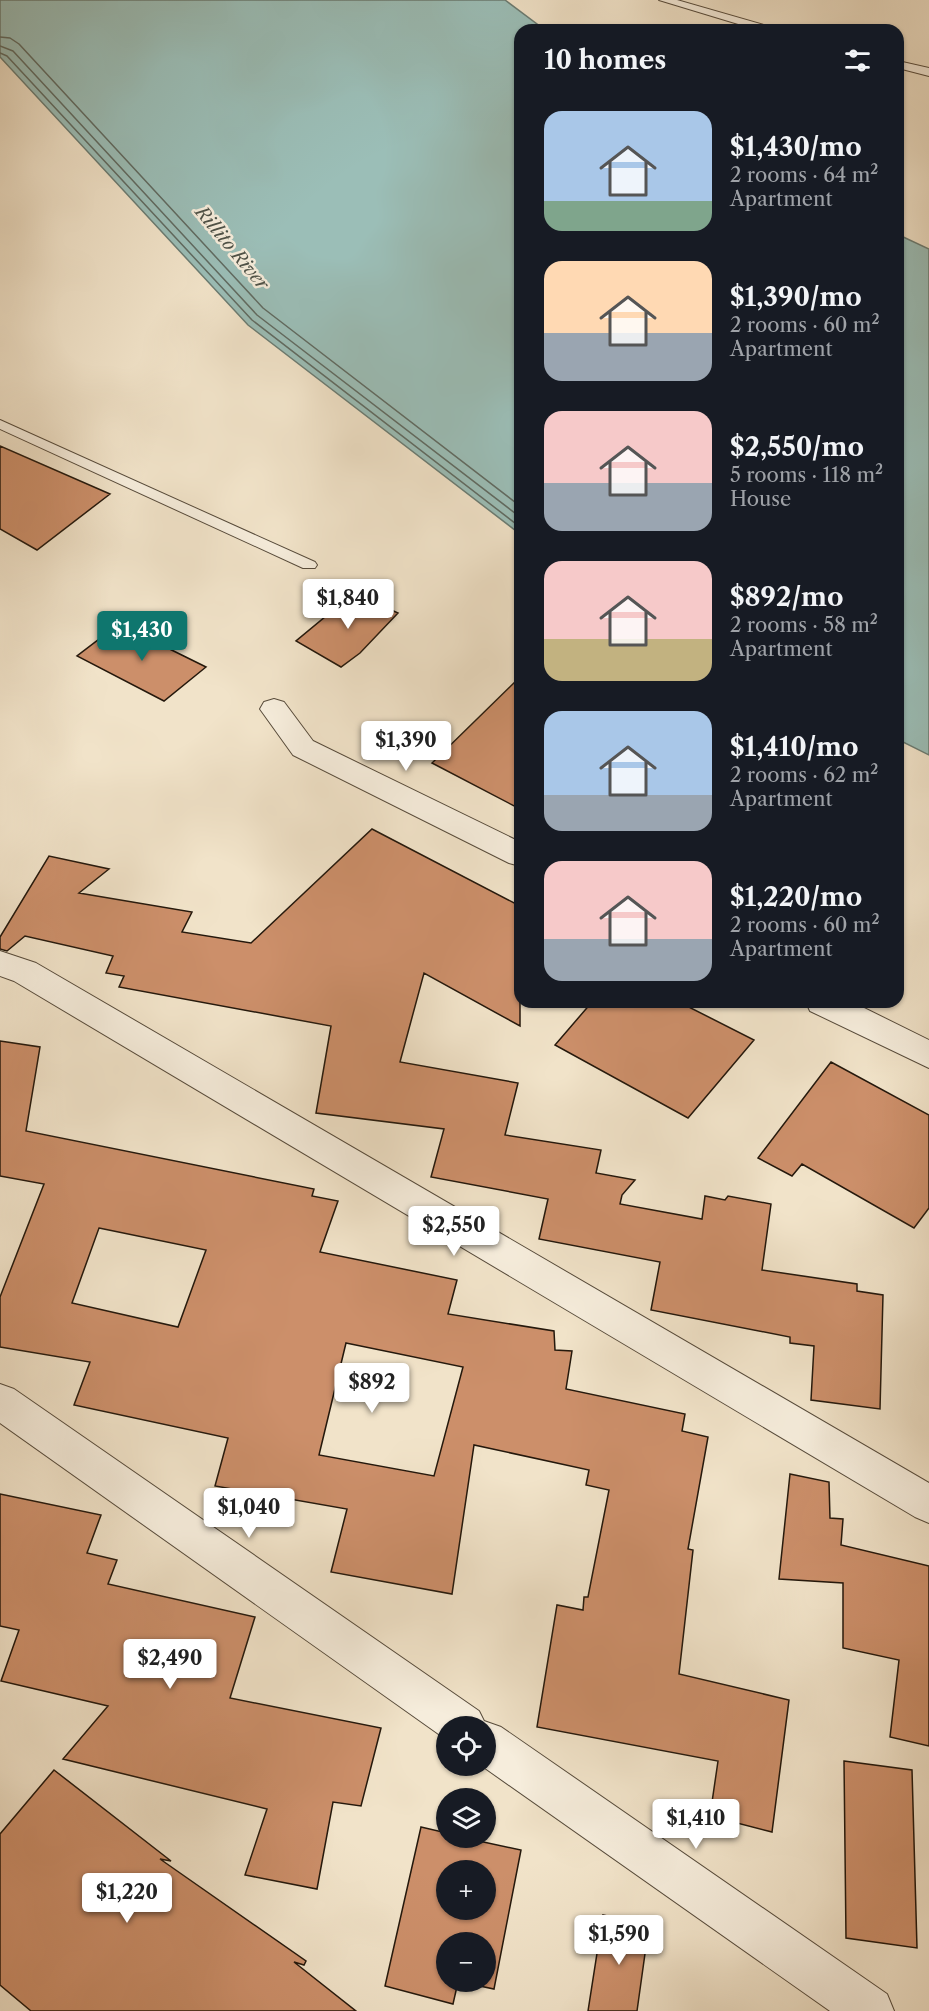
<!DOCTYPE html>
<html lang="en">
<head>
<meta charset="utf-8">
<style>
  :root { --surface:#171b24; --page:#20242c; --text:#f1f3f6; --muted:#9ea1a6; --accent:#0f766e }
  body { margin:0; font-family:"Libre Caslon Text",serif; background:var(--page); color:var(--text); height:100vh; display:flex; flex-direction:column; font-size:22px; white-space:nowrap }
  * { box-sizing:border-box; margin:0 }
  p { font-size:20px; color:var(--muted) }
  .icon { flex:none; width:33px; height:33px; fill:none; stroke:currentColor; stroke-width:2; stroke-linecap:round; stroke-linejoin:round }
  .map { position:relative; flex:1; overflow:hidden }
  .side { position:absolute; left:514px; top:24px; width:390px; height:984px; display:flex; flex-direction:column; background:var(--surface); border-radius:18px; box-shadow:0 2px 4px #0004 }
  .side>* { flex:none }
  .buttons { position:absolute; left:436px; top:1716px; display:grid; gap:12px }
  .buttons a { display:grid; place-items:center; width:60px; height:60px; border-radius:50%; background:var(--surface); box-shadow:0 2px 4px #0004; font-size:30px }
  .price { position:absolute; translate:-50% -51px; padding:0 14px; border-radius:6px; background:#fff; color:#222; font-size:20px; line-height:39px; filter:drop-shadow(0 2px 3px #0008) }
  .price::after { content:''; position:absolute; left:50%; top:36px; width:18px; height:14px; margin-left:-9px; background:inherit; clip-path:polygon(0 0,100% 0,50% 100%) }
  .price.current { background:var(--accent); color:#fff }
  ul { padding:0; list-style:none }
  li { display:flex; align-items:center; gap:18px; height:150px; padding:0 30px }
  li span { display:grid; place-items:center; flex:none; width:168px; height:120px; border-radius:18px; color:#555 }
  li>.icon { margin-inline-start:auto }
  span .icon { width:72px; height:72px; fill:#fffc; stroke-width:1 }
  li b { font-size:26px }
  h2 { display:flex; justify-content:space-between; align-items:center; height:72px; padding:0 30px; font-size:26px }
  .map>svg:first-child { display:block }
  .water { fill:#9bbeb7; stroke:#6b7c73; stroke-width:1.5 }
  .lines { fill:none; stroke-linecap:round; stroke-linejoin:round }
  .shore { stroke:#606b62; stroke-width:1.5 }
  .building { fill:#cc8f6a; stroke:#24180c; stroke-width:1.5; fill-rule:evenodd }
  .service-casing { stroke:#574b3b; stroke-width:2 }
  .minor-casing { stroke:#574b3b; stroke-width:2 }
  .service { fill:#f6eddc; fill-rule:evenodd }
  .minor { fill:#f6eddc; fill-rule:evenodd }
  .labels { text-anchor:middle; stroke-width:5; stroke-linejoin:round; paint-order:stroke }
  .far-water-label { font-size:18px; font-style:italic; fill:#4e5248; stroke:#f6eddc }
</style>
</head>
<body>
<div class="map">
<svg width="929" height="2011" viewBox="0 0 929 2011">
  <rect width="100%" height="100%" fill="#f1e3c9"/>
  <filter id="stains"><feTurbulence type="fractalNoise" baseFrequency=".00333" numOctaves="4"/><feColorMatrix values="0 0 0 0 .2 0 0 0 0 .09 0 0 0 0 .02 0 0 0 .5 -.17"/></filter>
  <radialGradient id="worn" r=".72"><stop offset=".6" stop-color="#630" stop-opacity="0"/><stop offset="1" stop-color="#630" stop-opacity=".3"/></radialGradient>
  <path class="water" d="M0,0H505L545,30H520V534L248,325L0,57Z
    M899,235L929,249V755L899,740Z"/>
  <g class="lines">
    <path class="shore" d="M0,37L10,38L19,44L263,308L520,506
      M0,46L13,51L257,315L520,517
      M0,53L7,56L252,320L520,527"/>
  </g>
  <path class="building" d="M0,446L110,494L37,550L0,529Z
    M354,593L398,613L360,653L341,667L296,641Z
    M119,624L206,667L164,701L77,656Z
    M520,677V809L432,763Z
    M372,829L520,906V1026L424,973L400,1062L518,1083L505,1135L601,1150L596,1173L635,1180L622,1195L620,1204L702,1219L705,1196L725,1200L728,1196L771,1204L762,1270L857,1284V1291L883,1295L880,1409L811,1400L814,1346L790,1343V1337L651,1310L660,1262L539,1239L548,1199L431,1177L444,1129L316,1113L331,1026L119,987L124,976L106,973L113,956L25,936L7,951L0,949V937L49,856L109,869L79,893L192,912L182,932L251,943Z
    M592,1002H679L754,1040L688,1118L555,1045Z
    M0,1041L40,1047L26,1131L314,1189L312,1196L338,1201L320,1252L457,1280L448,1314L554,1331L555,1350L572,1351L566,1389L685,1414L682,1431L708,1437L688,1549L693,1550L679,1674L789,1700L772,1832L710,1816L718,1761L537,1727L557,1605L583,1610L584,1597H588L609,1490L586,1485L589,1470L474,1445L452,1594L331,1572L347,1509L215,1486L228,1438L74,1405L90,1362L0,1347V1297L44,1184L0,1176ZM99,1228L206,1250L178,1327L72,1303ZM346,1343L463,1367L434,1476L319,1455Z
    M831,1062L929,1115V1208L914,1228L802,1164L792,1176L758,1158Z
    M790,1474L829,1482L830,1518L843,1519L841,1545L929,1566V1746L890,1737L899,1660L843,1648V1583L779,1579Z
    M0,1494L101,1515L87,1553L117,1560L108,1584L255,1617L230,1698L381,1728L361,1806L333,1802L317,1889L245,1875L267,1809L63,1759L108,1706L1,1681L19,1630L0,1626Z
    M844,1761L912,1770L917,1948L846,1938Z
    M54,1770L171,1861L160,1859L306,1961L304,1965L294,1962L356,2011H31L0,1985V1834Z
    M421,1827L447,1833V1838H465L521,1850L494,1989L461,1982H486V1942H447V1982H458L453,2004L385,1986ZM447,1870H486V1910H447Z
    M603,1915L649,1925L637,2011H588Z"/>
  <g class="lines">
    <defs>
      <path id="service" d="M659,0H677L774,28L776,30H758Z
        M898,61L929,68V76L898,68Z
        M0,420L315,562L317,565L315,568H303L0,429Z"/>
      <path id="minor" d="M274,699L284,702L313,741L520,842V866L509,863L293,755L260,709L264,702Z
        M0,951L36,963L929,1483V1523L915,1517L14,981L0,976Z
        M806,1002H852L929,1040V1068L810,1011Z
        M0,1384L14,1389L479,1711L484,1721L501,1727L887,1994L894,2011H830L482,1766H486V1726H447V1740L0,1423Z"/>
    </defs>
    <use href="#service" class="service-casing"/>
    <use href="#minor" class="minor-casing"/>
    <use href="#service" class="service"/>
    <use href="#minor" class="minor"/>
  </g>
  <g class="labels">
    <g class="far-water-label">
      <text transform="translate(232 248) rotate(50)" y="6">Rillito River</text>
    </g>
  </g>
  <rect width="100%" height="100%" filter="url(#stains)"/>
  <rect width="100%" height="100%" fill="url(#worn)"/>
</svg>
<div class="buttons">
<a><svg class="icon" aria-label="locate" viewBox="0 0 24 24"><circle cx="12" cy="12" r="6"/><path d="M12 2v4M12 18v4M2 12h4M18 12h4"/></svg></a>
<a><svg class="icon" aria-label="layers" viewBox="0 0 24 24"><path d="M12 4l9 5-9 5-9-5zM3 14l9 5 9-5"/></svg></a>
<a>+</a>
<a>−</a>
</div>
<b class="price" style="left:348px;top:630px">$1,840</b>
<b class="price current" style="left:142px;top:662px">$1,430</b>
<b class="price" style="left:406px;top:772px">$1,390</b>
<b class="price" style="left:454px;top:1257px">$2,550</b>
<b class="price" style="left:372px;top:1414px">$892</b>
<b class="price" style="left:249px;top:1539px">$1,040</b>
<b class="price" style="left:170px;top:1690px">$2,490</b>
<b class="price" style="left:696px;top:1850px">$1,410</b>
<b class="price" style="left:127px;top:1924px">$1,220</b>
<b class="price" style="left:619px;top:1966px">$1,590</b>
<section class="side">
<h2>10 homes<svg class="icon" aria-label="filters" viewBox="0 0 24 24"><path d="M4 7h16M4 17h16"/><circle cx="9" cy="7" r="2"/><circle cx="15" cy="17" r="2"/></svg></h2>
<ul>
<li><span style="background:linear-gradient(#a9c7e8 75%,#7fa58c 0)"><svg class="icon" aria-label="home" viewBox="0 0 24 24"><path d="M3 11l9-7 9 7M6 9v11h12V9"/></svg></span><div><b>$1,430/mo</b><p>2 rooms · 64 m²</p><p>Apartment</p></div></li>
<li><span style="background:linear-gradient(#ffd9b3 60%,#9aa5b1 0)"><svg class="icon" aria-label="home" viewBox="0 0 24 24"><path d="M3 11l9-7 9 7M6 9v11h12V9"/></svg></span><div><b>$1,390/mo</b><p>2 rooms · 60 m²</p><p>Apartment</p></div></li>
<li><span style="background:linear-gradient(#f6c9c9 60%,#9aa5b1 0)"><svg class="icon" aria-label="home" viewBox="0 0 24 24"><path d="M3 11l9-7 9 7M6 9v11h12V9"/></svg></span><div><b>$2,550/mo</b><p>5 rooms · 118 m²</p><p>House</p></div></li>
<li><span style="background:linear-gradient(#f6c9c9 65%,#c2b280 0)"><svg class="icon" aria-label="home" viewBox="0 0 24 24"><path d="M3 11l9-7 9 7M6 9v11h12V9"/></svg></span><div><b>$892/mo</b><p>2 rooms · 58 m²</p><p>Apartment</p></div></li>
<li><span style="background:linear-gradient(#a9c7e8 70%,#9aa5b1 0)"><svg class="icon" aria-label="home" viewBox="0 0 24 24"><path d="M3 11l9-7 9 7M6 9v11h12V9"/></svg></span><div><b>$1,410/mo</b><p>2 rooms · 62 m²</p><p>Apartment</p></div></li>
<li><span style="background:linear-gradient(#f6c9c9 65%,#9aa5b1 0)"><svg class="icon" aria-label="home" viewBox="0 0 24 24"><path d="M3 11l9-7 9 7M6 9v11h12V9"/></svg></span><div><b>$1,220/mo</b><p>2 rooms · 60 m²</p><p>Apartment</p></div></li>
</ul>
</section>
</div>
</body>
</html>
